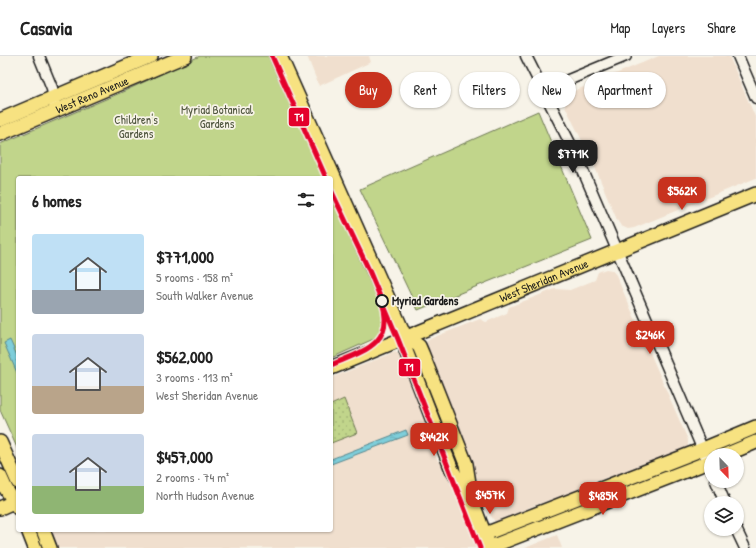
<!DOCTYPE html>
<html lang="en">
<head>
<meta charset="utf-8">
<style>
  :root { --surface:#fff; --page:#f6f6f6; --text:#222; --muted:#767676; --line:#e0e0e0; --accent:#c8321e }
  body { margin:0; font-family:"Patrick Hand",sans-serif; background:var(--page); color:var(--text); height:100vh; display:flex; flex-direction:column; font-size:15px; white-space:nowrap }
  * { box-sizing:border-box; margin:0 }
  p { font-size:13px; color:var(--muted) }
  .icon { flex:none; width:22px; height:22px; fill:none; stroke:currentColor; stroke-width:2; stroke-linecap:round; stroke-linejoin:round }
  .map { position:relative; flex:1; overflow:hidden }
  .drawer { position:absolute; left:16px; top:120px; width:317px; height:356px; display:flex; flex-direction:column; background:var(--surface); border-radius:4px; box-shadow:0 1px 3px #0004 }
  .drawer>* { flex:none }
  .hud { position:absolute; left:345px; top:16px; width:351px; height:36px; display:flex; gap:8px }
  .needle { width:26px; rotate:157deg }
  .fabs { position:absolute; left:704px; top:392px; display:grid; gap:8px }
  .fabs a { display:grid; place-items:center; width:40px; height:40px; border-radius:50%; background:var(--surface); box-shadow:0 1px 3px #0004; font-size:20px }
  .price { position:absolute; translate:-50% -34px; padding:0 9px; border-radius:8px; background:var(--accent); color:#fff; font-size:13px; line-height:26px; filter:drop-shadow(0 1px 2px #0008) }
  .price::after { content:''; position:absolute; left:50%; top:24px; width:12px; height:9px; margin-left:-6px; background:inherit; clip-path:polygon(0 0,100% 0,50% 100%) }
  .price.selected { background:#222; color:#fff }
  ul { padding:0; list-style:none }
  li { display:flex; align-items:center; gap:12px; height:100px; padding:0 16px }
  li span { display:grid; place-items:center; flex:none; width:112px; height:80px; border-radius:4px; color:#555 }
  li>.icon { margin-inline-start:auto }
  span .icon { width:48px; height:48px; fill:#fffc; stroke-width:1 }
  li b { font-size:17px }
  h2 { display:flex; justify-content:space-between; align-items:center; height:48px; padding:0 16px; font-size:17px }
  .pill { padding:0 14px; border-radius:18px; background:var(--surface); box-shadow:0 1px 3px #0004; font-size:14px; line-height:36px }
  .pill.selected { background:var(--accent); color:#fff }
  header { display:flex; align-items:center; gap:24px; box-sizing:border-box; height:56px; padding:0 20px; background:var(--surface); border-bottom:1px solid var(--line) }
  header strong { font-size:19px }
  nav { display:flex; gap:22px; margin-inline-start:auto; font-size:14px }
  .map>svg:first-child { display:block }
  .built { fill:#f0dfce }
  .grass { fill:url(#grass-dots); stroke:#6e7854 }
  .park { fill:#c1d58b; stroke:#6e7854 }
  .water { fill:url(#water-ripples); stroke:#57878e }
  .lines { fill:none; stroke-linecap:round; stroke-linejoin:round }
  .minor-casing { stroke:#1c1c1c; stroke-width:13 }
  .major-casing { stroke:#1c1c1c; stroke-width:16 }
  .minor { stroke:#f7f3e8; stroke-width:10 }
  .major { stroke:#f7e281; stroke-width:13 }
  .tram-1-casing { stroke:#f7f3e8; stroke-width:8 }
  .tram-1 { stroke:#e4002b; stroke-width:5 }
  .stop-dot { fill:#f7f3e8; stroke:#1c1c1c; stroke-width:2 }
  .labels { text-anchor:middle; stroke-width:3.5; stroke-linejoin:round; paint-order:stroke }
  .street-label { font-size:12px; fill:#1c1c1c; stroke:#f7f3e8 }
  .park-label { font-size:12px; fill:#4e543d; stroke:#f7f3e8 }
  .stop-label { font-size:12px; font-weight:bold; fill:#1c1c1c; stroke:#f7f3e8; text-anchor:start }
  .line-badge { stroke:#f7f3e8; stroke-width:1.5 }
  .badge-label { font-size:11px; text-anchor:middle; font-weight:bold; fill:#fff }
</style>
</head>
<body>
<header>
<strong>Casavia</strong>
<nav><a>Map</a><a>Layers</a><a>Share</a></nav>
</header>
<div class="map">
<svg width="756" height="492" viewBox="0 0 756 492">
  <defs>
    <pattern id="grass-dots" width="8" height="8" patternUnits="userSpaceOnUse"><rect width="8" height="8" fill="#c1d58b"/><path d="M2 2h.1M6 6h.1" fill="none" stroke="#a5b677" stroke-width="1.8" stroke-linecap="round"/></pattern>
    <pattern id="water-ripples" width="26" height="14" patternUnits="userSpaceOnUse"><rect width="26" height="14" fill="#7eceda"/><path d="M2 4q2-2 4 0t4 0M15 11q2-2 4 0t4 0" fill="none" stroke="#6cb0ba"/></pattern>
  </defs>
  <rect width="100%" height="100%" fill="#f7f3e8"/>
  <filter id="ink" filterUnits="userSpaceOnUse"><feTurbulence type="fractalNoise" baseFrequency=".025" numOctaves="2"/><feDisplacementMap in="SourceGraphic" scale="8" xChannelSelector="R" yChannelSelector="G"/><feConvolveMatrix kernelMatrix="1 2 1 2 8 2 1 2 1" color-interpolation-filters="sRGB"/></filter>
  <g filter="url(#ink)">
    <path class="built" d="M307,0H369L371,6L319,30Z
      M659,0H729L756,63V122L634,172L628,173L621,170L617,164L594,109L565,50V48L568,40L574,35Z
      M606,213L612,214L616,219L688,384V390L687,393L674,399L670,398L632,412L630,416L612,423L611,420L596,426L597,429L558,444L553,443L528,452L527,457L498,467L495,466L491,460L426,294L427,285L432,282L480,263L486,266L507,257L509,251L555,233L570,234L595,224L598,216Z
      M395,296L401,299L431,374L428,381L438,405L444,407L477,492H56L48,474H331V322Z
      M557,479L562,492H525Z"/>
    <path class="grass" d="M344,343L357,377L331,387V349Z"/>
    <path class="park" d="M200,0H268L323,122H18V394L0,354V88L120,37Z
      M538,55L592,184L418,254L360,133Z
      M331,140L380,248C384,260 388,271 378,281L331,302Z"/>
    <path class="water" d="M10,284L18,302V319L4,287Z
      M406,374L408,379L331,408V403Z"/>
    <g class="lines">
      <defs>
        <path id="minor" d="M39,0L52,32L54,47
          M526,0L578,103L711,413
          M738,0L756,42
          M544,34L626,0
          M716,425L725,447
          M736,473L745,492"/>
        <g id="major">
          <path d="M280,0L405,280L406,295L452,414L473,448L490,492"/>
          <path d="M0,64L151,0"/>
          <path id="s1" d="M0,78L185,0"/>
          <path d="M405,280L419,290L422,297L466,408L471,440"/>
          <path id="s2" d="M331,312L756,138"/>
          <path d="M0,386L18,426"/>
          <path d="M725,399L756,386"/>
          <path d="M0,420L6,433L18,452"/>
          <path d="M0,452L18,444"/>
          <path d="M28,474L35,492"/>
          <path d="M43,474L50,492"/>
          <path d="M485,478L703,393L756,371"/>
          <path d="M490,491L711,405"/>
        </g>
      </defs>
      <use href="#minor" class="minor-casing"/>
      <use href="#major" class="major-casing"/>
      <use href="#minor" class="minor"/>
      <use href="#major" class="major"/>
      <defs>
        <path id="tram-1" d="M272,0L326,122
          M331,134L368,212L398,283L480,492
          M331,309C361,296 396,288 382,246"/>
      </defs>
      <use href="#tram-1" class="tram-1-casing"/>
      <use href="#tram-1" class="tram-1"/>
    </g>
  </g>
  <circle class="stop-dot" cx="382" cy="245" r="6"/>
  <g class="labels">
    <g class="street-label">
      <text dy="4" stroke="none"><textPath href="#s1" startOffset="100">West Reno Avenue</textPath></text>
      <text dy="4" stroke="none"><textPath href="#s2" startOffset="230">West Sheridan Avenue</textPath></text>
    </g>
    <g class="park-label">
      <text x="217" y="58">Myriad Botanical<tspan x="217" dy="14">Gardens</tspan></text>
      <text x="136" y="68">Children's<tspan x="136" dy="14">Gardens</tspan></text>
    </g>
    <g class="stop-label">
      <text x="392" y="249">Myriad Gardens</text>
    </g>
  </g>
  <g class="line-badge">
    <rect x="288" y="51" width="22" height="20" rx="4" fill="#e4002b"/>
    <rect x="398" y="302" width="23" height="19" rx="4" fill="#e4002b"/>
  </g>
  <g class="badge-label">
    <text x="299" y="65">T1</text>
    <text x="409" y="315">T1</text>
  </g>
</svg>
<div class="fabs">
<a><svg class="needle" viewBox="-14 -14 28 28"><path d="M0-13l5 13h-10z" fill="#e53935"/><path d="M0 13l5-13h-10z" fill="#767676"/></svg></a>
<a><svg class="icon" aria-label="layers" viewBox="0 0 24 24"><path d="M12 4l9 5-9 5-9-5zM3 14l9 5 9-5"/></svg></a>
</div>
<b class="price selected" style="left:573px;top:118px">$771K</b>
<b class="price" style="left:682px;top:155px">$562K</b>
<b class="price" style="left:650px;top:299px">$246K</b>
<b class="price" style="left:434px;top:401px">$442K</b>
<b class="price" style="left:490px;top:459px">$457K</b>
<b class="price" style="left:603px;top:460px">$485K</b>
<div class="hud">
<a class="pill selected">Buy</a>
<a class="pill">Rent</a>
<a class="pill">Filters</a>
<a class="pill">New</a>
<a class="pill">Apartment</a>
</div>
<section class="drawer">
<h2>6 homes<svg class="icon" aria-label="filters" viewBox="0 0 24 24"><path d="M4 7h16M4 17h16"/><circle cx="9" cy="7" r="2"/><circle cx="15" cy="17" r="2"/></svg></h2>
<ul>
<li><span style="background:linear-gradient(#bfe0f5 70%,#9aa5b1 0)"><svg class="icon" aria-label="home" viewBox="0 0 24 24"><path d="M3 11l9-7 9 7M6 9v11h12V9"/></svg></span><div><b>$771,000</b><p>5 rooms · 158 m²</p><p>South Walker Avenue</p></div></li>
<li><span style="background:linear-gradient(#c9d6e8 65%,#b9a48a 0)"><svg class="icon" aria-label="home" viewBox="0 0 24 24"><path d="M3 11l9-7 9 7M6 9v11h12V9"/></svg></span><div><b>$562,000</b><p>3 rooms · 113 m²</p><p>West Sheridan Avenue</p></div></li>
<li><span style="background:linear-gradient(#c9d6e8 65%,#8fb573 0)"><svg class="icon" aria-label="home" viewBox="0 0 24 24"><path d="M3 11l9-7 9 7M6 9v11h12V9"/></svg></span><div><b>$457,000</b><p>2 rooms · 74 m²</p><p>North Hudson Avenue</p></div></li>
</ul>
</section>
</div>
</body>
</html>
